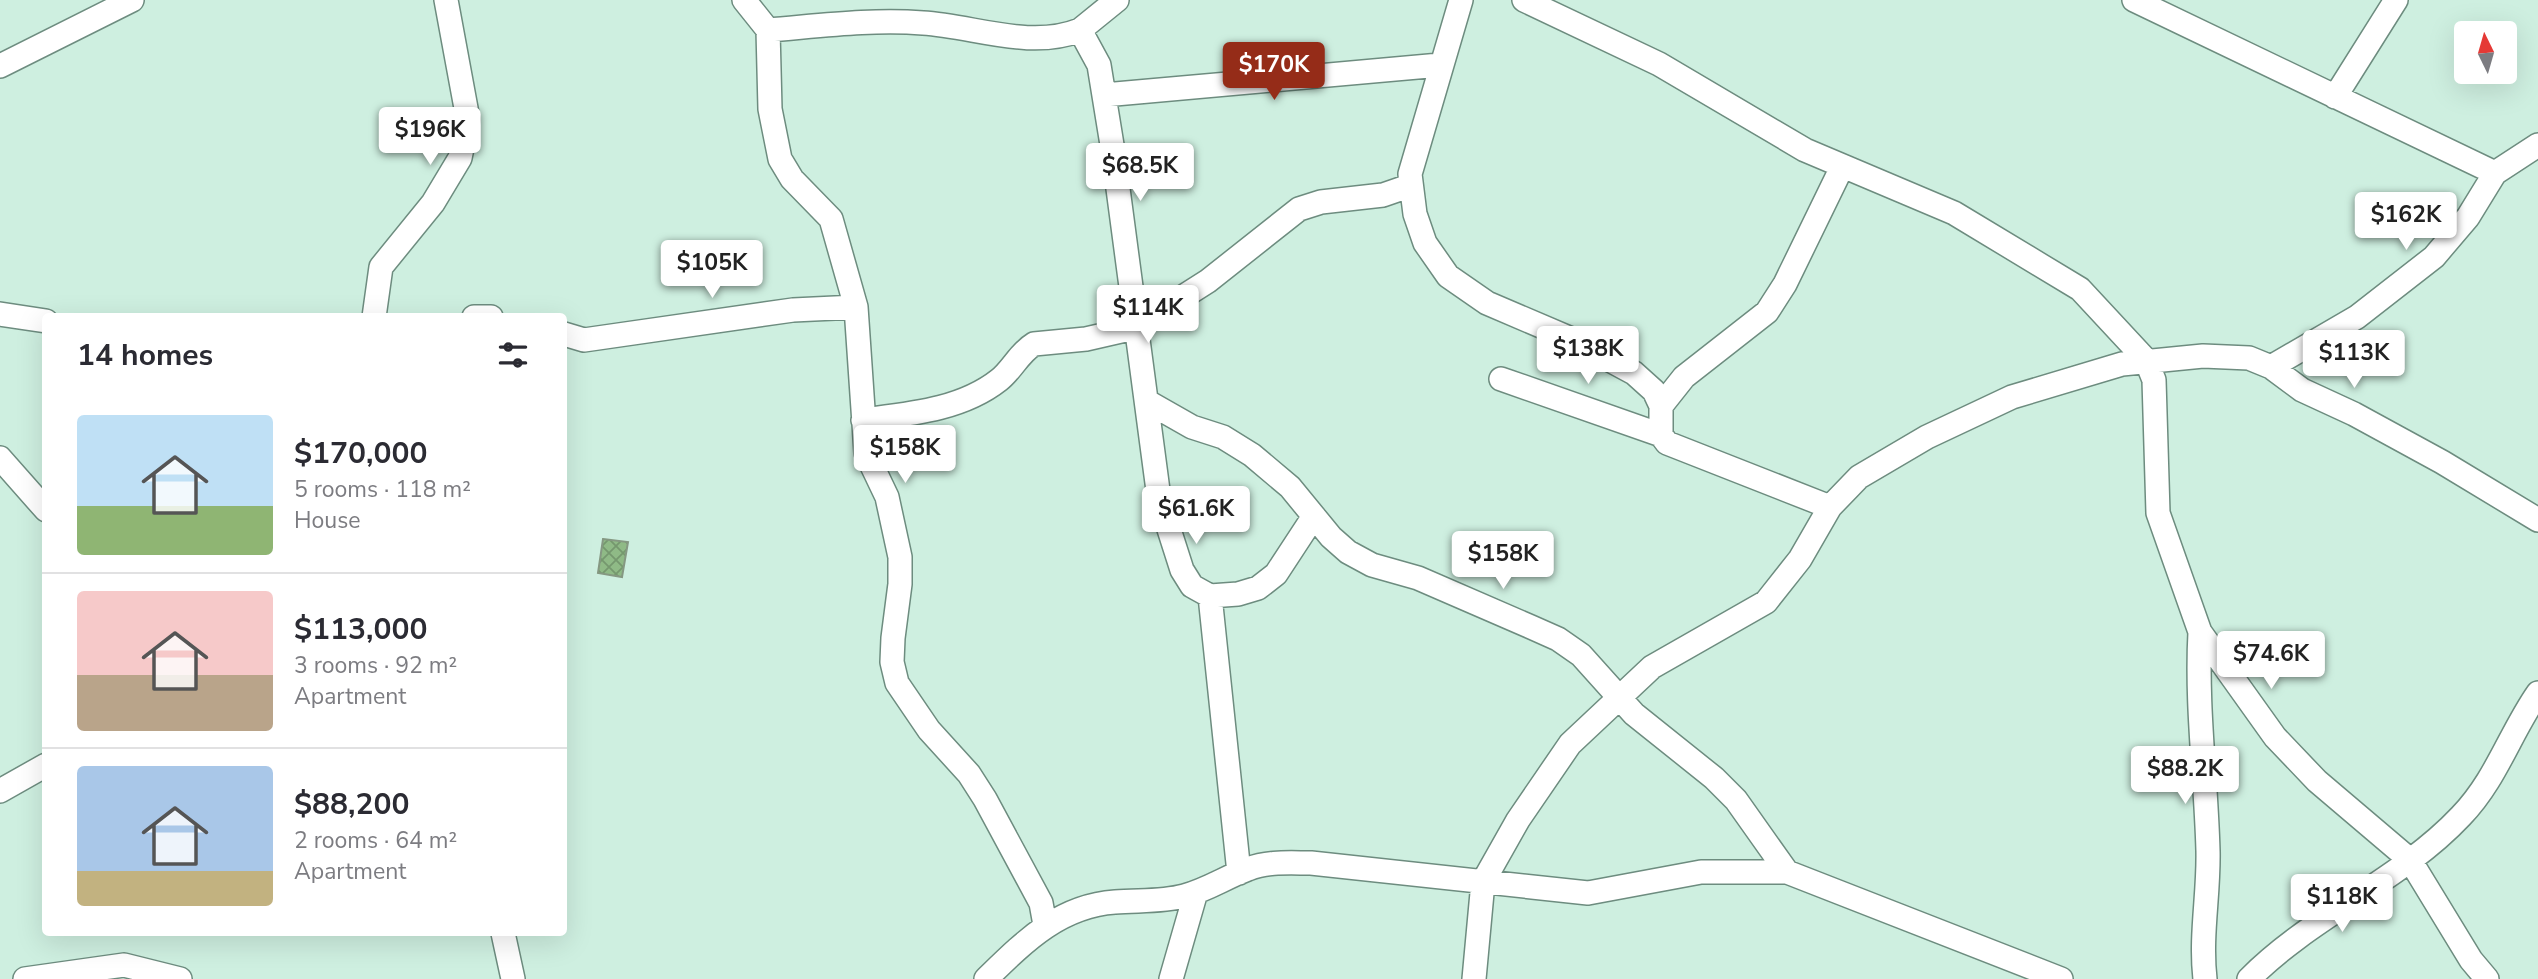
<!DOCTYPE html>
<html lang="en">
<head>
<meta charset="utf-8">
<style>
  :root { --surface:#fff; --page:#f7f7f7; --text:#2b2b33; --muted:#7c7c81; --line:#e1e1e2; --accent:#952c18 }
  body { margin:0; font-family:"Nunito Sans",sans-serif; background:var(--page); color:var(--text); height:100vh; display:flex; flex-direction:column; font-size:26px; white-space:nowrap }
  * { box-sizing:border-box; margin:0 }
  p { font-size:23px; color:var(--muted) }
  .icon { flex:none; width:38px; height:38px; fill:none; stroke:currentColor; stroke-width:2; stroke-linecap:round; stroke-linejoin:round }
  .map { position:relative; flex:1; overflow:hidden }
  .details { position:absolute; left:42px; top:313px; width:525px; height:623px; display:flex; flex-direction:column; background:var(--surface); border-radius:7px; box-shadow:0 7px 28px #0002 }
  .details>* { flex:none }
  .needle { width:46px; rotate:355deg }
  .tools { position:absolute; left:2454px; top:21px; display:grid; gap:14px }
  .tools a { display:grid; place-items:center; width:63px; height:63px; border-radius:7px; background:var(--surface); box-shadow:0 7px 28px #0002; font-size:35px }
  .price { position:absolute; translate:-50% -60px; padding:0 16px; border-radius:7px; background:#fff; color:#222; font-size:23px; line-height:46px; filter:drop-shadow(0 2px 4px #0008) }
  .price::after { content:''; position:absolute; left:50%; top:42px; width:21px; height:16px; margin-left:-10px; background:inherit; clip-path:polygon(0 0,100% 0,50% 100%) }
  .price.active { background:var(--accent); color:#fff }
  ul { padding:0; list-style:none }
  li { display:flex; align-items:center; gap:21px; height:175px; padding:0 35px }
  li+li { border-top:2px solid var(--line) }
  li span { display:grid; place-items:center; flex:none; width:196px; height:140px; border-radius:7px; color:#555 }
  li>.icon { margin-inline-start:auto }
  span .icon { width:84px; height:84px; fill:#fffc; stroke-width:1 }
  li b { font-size:30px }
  h2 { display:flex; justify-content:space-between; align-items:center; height:84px; padding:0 35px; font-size:30px }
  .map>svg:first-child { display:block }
  .building { fill:url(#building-cross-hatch); stroke:#859882; stroke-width:2 }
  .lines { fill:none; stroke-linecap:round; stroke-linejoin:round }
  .minor-casing { stroke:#6d8c7f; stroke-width:26 }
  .minor { stroke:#fff; stroke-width:23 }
</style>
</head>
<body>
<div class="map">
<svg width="2538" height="979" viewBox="0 0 2538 979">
  <defs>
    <pattern id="building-cross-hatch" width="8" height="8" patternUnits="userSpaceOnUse" patternTransform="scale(1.75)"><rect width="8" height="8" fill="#8fba86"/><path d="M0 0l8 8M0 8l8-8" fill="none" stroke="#75986e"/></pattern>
  </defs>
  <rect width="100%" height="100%" fill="#ceefe0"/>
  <path class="building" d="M603,539L628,542L622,577L598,573Z"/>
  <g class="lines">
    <defs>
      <path id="minor" d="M744,0L768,30L770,109L780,159L792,179L831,219L856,307L866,453L887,497L900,557V584L893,638L892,662L897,683L929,730L969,774L985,799L1041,903L1045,925
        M1117,0L1080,30L1099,65L1113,151L1159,498L1182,570L1192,586L1210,596L1238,594L1258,588L1276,574L1314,516
        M1461,0L1410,174L1415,214L1425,243L1448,276L1487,303L1569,338L1634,373L1654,391L1661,406V435L1667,443L1830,507
        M1524,0L1659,64L1805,150L1954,213L2080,289L2146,360L2154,380L2158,513L2200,632L2275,737L2317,781L2410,860L2471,960L2487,979
        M2134,0L2495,173
        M768,30C819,26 871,19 923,23C974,26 1030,50 1080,30
        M0,66L132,0
        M1104,95L1440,65
        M2335,97L2396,0
        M0,314L46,321
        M374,317L381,267L433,203L460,158L468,119L446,0
        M474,317H491
        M564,334L584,340L793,310L856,307
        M2271,367L2357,317L2434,257L2468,217L2495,173L2538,145
        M1501,379L1661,435
        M1148,402L1192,427L1223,437L1252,455L1290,487L1331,537L1348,552L1372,565L1418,578L1531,627L1558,639L1581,655L1634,714L1714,778L1736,800L1787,872
        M1661,406L1684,377L1767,312L1785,284L1842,167
        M863,420C909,414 961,410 999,380C1012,370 1019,353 1034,344L1086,339L1134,328L1208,281L1299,209L1321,202L1383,195L1409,186
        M0,458L46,510
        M1210,596L1239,873
        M2200,632C2196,706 2206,777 2208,851C2209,894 2200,936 2205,979
        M0,791L46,765
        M503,933L513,979
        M25,979L124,965L180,979
        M986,979C1024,942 1059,906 1115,902C1138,900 1162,902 1184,896C1207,890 1226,877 1248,869C1268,861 1290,863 1311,863L1588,893L1701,872H1787L2061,979
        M1171,979L1196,892
        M1474,979L1483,882L1518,820L1570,744L1652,667L1766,602L1800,559L1830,507L1859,477L1927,437L2012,397L2122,364L2203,356L2249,358L2271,367L2302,390L2354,414L2442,462L2538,520
        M2249,979C2311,916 2401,880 2461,816C2496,780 2510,733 2538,693"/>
    </defs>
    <use href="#minor" class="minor-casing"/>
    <use href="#minor" class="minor"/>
  </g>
</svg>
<div class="tools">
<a><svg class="needle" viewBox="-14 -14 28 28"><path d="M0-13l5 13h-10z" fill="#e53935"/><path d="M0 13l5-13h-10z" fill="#7c7c81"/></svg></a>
</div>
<b class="price active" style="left:1274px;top:102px">$170K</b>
<b class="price" style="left:430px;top:167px">$196K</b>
<b class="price" style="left:1140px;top:203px">$68.5K</b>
<b class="price" style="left:2406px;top:252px">$162K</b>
<b class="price" style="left:712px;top:300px">$105K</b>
<b class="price" style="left:1148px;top:345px">$114K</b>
<b class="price" style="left:1588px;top:386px">$138K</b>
<b class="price" style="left:2354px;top:390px">$113K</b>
<b class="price" style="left:905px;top:485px">$158K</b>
<b class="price" style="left:1196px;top:546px">$61.6K</b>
<b class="price" style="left:1503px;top:591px">$158K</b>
<b class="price" style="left:2271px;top:691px">$74.6K</b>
<b class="price" style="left:2185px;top:806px">$88.2K</b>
<b class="price" style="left:2342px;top:934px">$118K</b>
<section class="details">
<h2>14 homes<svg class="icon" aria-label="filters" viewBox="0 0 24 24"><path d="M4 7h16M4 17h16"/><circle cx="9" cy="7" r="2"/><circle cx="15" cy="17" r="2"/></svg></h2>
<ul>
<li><span style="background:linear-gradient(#bfe0f5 65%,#8fb573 0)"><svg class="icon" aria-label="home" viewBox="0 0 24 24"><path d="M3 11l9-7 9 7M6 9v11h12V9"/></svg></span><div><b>$170,000</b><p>5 rooms · 118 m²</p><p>House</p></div></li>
<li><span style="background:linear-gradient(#f6c9c9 60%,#b9a48a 0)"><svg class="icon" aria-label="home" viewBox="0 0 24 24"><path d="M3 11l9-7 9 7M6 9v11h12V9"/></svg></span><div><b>$113,000</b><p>3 rooms · 92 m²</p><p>Apartment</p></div></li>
<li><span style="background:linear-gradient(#a9c7e8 75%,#c2b280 0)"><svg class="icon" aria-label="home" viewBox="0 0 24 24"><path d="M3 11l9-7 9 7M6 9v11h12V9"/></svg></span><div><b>$88,200</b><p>2 rooms · 64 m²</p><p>Apartment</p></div></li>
</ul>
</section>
</div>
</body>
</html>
